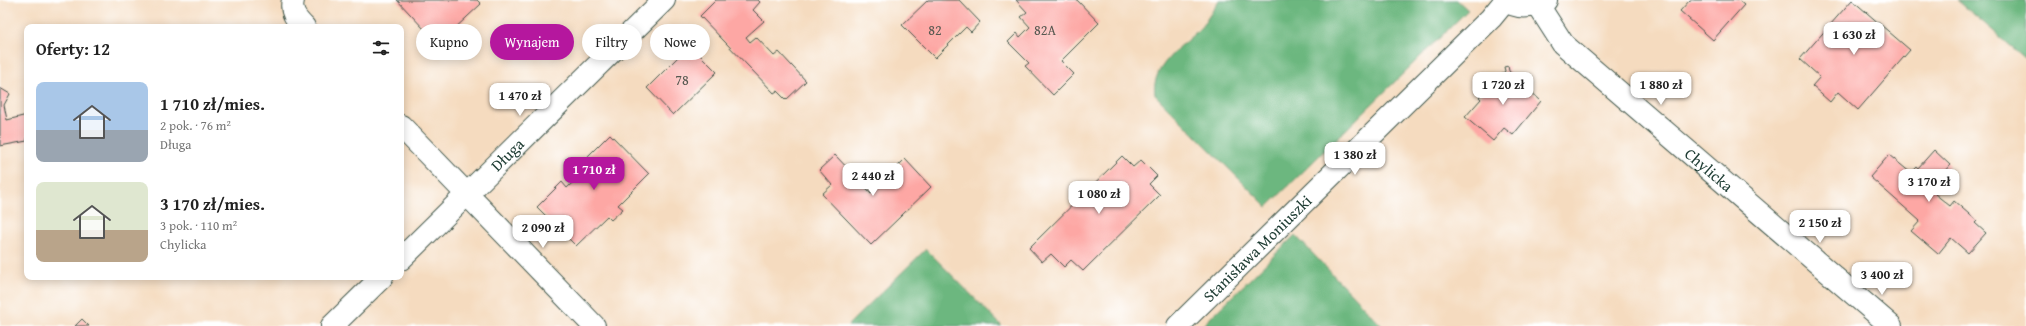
<!DOCTYPE html>
<html lang="pl">
<head>
<meta charset="utf-8">
<style>
  :root { --surface:#fff; --page:#f6f6f6; --text:#222; --muted:#767676; --accent:#b5179e }
  body { margin:0; font-family:"Gentium Book Plus",serif; background:var(--page); color:var(--text); height:100vh; display:flex; flex-direction:column; font-size:15px; white-space:nowrap }
  * { box-sizing:border-box; margin:0 }
  p { font-size:13px; color:var(--muted) }
  .icon { flex:none; width:22px; height:22px; fill:none; stroke:currentColor; stroke-width:2; stroke-linecap:round; stroke-linejoin:round }
  .map { position:relative; flex:1; overflow:hidden }
  .panel { position:absolute; left:24px; top:24px; width:380px; height:256px; display:flex; flex-direction:column; background:var(--surface); border-radius:8px; box-shadow:0 2px 10px #0003 }
  .panel>* { flex:none }
  .top-card { position:absolute; left:416px; top:24px; width:380px; height:36px; display:flex; gap:8px }
  .price { position:absolute; translate:-50% -34px; padding:0 9px; border-radius:8px; background:#fff; color:#222; font-size:13px; line-height:26px; filter:drop-shadow(0 1px 2px #0008) }
  .price::after { content:''; position:absolute; left:50%; top:24px; width:12px; height:9px; margin-left:-6px; background:inherit; clip-path:polygon(0 0,100% 0,50% 100%) }
  .price.on { background:var(--accent); color:#fff }
  ul { padding:0; list-style:none }
  li { display:flex; align-items:center; gap:12px; height:100px; padding:0 12px }
  li span { display:grid; place-items:center; flex:none; width:112px; height:80px; border-radius:8px; color:#555 }
  li>.icon { margin-inline-start:auto }
  span .icon { width:48px; height:48px; fill:#fffc; stroke-width:1 }
  li b { font-size:17px }
  h2 { display:flex; justify-content:space-between; align-items:center; height:48px; padding:0 12px; font-size:17px }
  .chip { padding:0 14px; border-radius:18px; background:var(--surface); box-shadow:0 2px 10px #0003; font-size:14px; line-height:36px }
  .chip.on { background:var(--accent); color:#fff }
  .map>svg:first-child { display:block }
  .forest { fill:#6cb77f; stroke:#467a5a }
  .building { fill:#fda7a4 }
  .lines { fill:none; stroke-linecap:round; stroke-linejoin:round }
  .street-casing { stroke:#3f5549; stroke-width:24 }
  .secondary-casing { stroke:#3f5549; stroke-width:24 }
  .street { stroke:#fff; stroke-width:22 }
  .secondary { stroke:#fff; stroke-width:22 }
  .labels { text-anchor:middle; stroke-width:3; stroke-linejoin:round; paint-order:stroke }
  .number-label { font-size:14px; fill:#565850 }
  .street-label { font-size:16px; fill:#1f3d34; stroke:#fff }
</style>
</head>
<body>
<div class="map">
<svg width="2026" height="326" viewBox="0 0 2026 326">
  <rect width="100%" height="100%" fill="#fff"/>
  <filter id="ink" filterUnits="userSpaceOnUse"><feTurbulence type="fractalNoise" baseFrequency=".025" numOctaves="2"/><feDisplacementMap in="SourceGraphic" scale="8" xChannelSelector="R" yChannelSelector="G"/><feConvolveMatrix kernelMatrix="1 2 1 2 8 2 1 2 1" color-interpolation-filters="sRGB"/></filter>
  <filter id="wash" filterUnits="userSpaceOnUse"><feTurbulence type="fractalNoise" baseFrequency=".012" numOctaves="4" result="noise"/><feDisplacementMap in="SourceGraphic" scale="16" xChannelSelector="R" yChannelSelector="G"/><feGaussianBlur stdDeviation="0.9" result="paint"/><feColorMatrix in="noise" values="0 0 0 0 0 0 0 0 0 0 0 0 0 0 0 0 0 1.4 0 .05"/><feComposite in="paint" operator="in"/></filter>
  <g filter="url(#wash)">
    <rect width="100%" height="100%" fill="#f5dbbf"/>
    <path class="forest" d="M1219,0H1457L1468,10L1267,207L1155,95C1150,65 1184,46 1202,26C1208,18 1214,9 1219,0Z
      M1957,0H2026V59Z
      M1295,235L1382,326H1202Z
      M926,249L1002,326H847Z"/>
    <g id="blocks">
      <path class="building" d="M397,0H477L481,4L438,44Z
        M716,0H758L760,2L753,10L764,21L746,37L750,42L756,37L774,56L779,52L806,81L786,100L777,91L774,93L700,16Z
        M928,0H959L980,22L971,32L966,27L935,58L902,25Z
        M1016,0H1077L1099,23L1061,61L1074,74L1053,95L1025,66L1029,63L1008,42L1017,33L1020,37L1030,27L1021,17L1027,12Z
        M1690,0H1738L1744,5L1713,40L1680,11Z
        M1852,0L1910,50L1858,110L1838,92L1830,102L1812,86L1820,77L1800,59Z
        M690,45L717,72L673,115L647,88Z
        M1508,66L1509,71L1541,101L1513,135L1504,128L1493,141L1465,117L1481,99L1479,97L1489,85L1492,87L1505,71L1504,67Z
        M0,88L10,94L4,105L7,120L27,115V141L0,146Z
        M610,134L649,174L618,205L623,209L611,220L607,216L576,246L537,207L562,182L567,188L591,165L585,159Z
        M1934,150L1950,165L1935,182L1941,188L1935,194L1950,206L1954,201L1977,221L1975,223L1986,233L1968,253L1951,238L1938,254L1911,231L1920,221L1870,177L1889,155L1911,173L1917,167L1918,168Z
        M835,155L871,193L905,159L931,187L871,245L822,194L832,185L819,170Z
        M1122,156L1133,167L1141,160L1157,176L1149,184L1160,195L1083,271L1071,260L1064,267L1051,254L1042,262L1029,248Z
        M82,319L89,326H75Z"/>
    </g>
  </g>
  <g filter="url(#ink)">
    <use href="#blocks" fill-opacity="0" stroke="#3f5549" stroke-width="1"/>
    <g class="lines">
      <defs>
        <g id="street">
          <path d="M293,0C290,12 296,19 304,27"/>
          <path id="s1" d="M1538,5L1563,44L1891,326"/>
          <path d="M401,126L594,326"/>
          <path id="s2" d="M1178,326L1491,18L1505,1"/>
        </g>
        <g id="secondary">
          <path d="M1504,0C1518,9 1532,8 1546,0"/>
          <path id="s3" d="M401,259L664,0"/>
          <path d="M332,326L382,277"/>
        </g>
      </defs>
      <use href="#street" class="street-casing"/>
      <use href="#secondary" class="secondary-casing"/>
      <use href="#street" class="street"/>
      <use href="#secondary" class="secondary"/>
    </g>
  </g>
  <g class="labels">
    <g class="number-label">
      <text x="935" y="35">82</text>
      <text x="1045" y="35">82A</text>
      <text x="682" y="85">78</text>
    </g>
    <g class="street-label">
      <text dy="6" stroke="none"><textPath href="#s3" startOffset="149">Długa</textPath></text>
      <text dy="6" stroke="none"><textPath href="#s1" startOffset="239">Chylicka</textPath></text>
      <text dy="6" stroke="none"><textPath href="#s2" startOffset="111">Stanisława Moniuszki</textPath></text>
    </g>
  </g>
</svg>
<b class="price" style="left:1854px;top:56px">1 630 zł</b>
<b class="price" style="left:1503px;top:106px">1 720 zł</b>
<b class="price" style="left:1661px;top:106px">1 880 zł</b>
<b class="price" style="left:520px;top:117px">1 470 zł</b>
<b class="price" style="left:1355px;top:176px">1 380 zł</b>
<b class="price on" style="left:594px;top:191px">1 710 zł</b>
<b class="price" style="left:873px;top:197px">2 440 zł</b>
<b class="price" style="left:1929px;top:203px">3 170 zł</b>
<b class="price" style="left:1099px;top:215px">1 080 zł</b>
<b class="price" style="left:1820px;top:244px">2 150 zł</b>
<b class="price" style="left:543px;top:249px">2 090 zł</b>
<b class="price" style="left:1882px;top:296px">3 400 zł</b>
<div class="top-card">
<a class="chip">Kupno</a>
<a class="chip on">Wynajem</a>
<a class="chip">Filtry</a>
<a class="chip">Nowe</a>
</div>
<section class="panel">
<h2>Oferty: 12<svg class="icon" aria-label="filters" viewBox="0 0 24 24"><path d="M4 7h16M4 17h16"/><circle cx="9" cy="7" r="2"/><circle cx="15" cy="17" r="2"/></svg></h2>
<ul>
<li><span style="background:linear-gradient(#a9c7e8 60%,#9aa5b1 0)"><svg class="icon" aria-label="home" viewBox="0 0 24 24"><path d="M3 11l9-7 9 7M6 9v11h12V9"/></svg></span><div><b>1 710 zł/mies.</b><p>2 pok. · 76 m²</p><p>Długa</p></div></li>
<li><span style="background:linear-gradient(#dfe7d0 60%,#b9a48a 0)"><svg class="icon" aria-label="home" viewBox="0 0 24 24"><path d="M3 11l9-7 9 7M6 9v11h12V9"/></svg></span><div><b>3 170 zł/mies.</b><p>3 pok. · 110 m²</p><p>Chylicka</p></div></li>
</ul>
</section>
</div>
</body>
</html>
